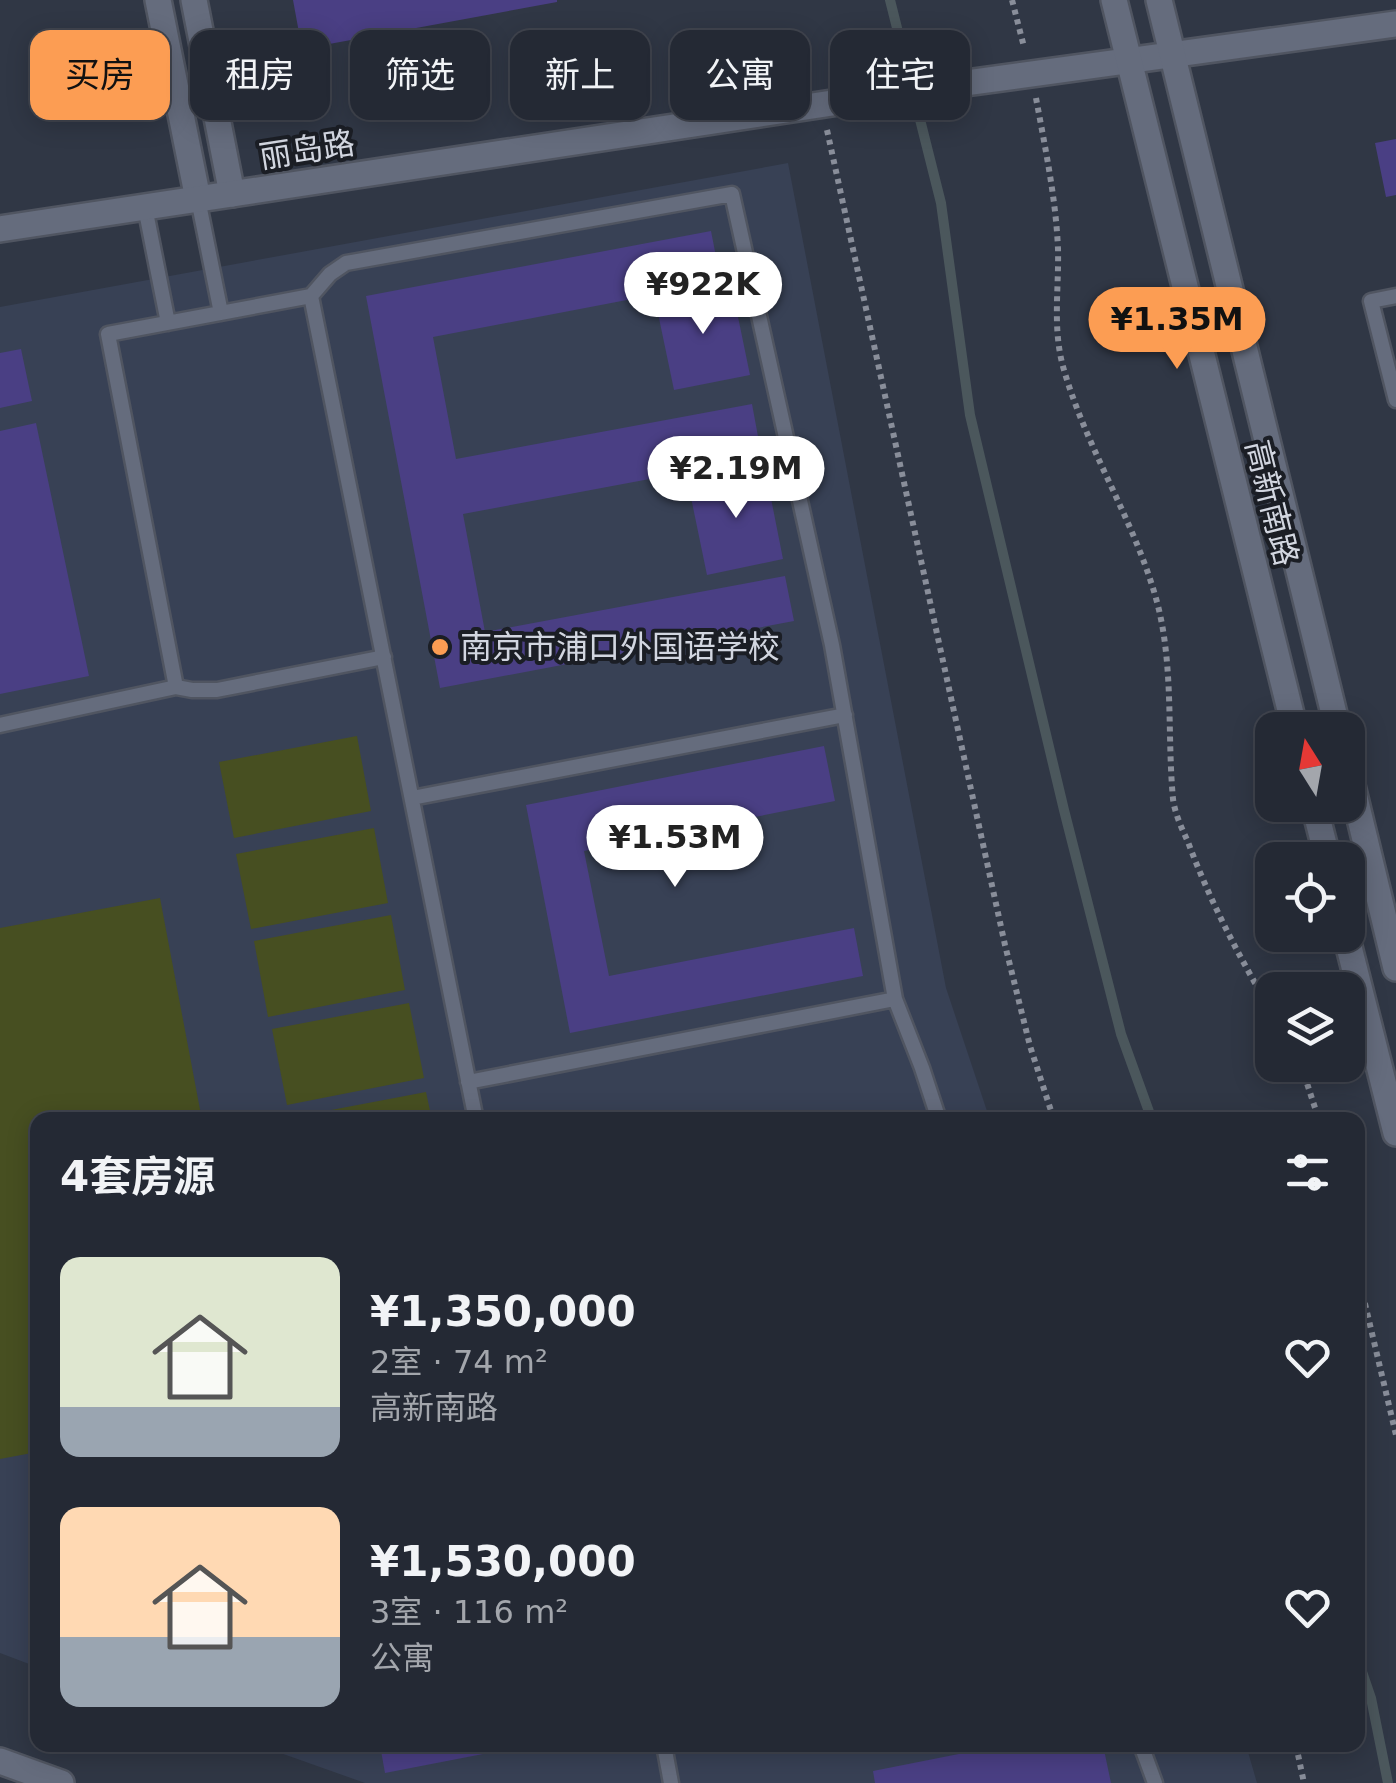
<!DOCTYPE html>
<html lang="zh">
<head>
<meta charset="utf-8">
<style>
  :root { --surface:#242934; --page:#303540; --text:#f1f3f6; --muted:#a3a6ac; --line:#41454f; --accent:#fc9d53 }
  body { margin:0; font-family:"DejaVu Sans","Noto Sans SC",sans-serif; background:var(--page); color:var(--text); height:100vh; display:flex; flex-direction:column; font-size:38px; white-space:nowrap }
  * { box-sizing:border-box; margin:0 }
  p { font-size:32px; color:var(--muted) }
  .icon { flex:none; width:55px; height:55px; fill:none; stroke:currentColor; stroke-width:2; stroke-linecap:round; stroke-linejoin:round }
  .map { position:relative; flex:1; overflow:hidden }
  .panel { position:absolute; left:30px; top:1112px; width:1335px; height:640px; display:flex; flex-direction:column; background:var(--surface); border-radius:20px; box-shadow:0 5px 25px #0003,0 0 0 2px var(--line) }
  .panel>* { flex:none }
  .guide { position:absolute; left:30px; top:30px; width:1338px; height:90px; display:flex; gap:20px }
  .needle { width:65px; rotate:349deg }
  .fabs { position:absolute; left:1255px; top:712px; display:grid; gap:20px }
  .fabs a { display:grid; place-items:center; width:110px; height:110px; border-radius:20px; background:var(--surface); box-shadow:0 5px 25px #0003,0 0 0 2px var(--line); font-size:50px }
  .price { position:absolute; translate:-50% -85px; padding:0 22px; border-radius:35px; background:#fff; color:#222; font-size:32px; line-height:65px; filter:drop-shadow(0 2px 5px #0008) }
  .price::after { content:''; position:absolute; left:50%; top:60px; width:30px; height:22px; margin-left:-15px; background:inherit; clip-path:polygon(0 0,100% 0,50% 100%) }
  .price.active { background:var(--accent); color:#111 }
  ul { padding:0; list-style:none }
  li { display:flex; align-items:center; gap:30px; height:250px; padding:0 30px }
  li span { display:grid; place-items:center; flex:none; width:280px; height:200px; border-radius:20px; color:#555 }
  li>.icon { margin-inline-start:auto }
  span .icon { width:120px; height:120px; fill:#fffc; stroke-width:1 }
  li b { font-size:42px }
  h2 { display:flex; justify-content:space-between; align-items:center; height:120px; padding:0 30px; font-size:42px }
  .chip { padding:0 35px; border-radius:20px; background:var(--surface); box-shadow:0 5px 25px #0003,0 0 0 2px var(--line); font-size:35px; line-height:90px }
  .chip.active { background:var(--accent); color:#111 }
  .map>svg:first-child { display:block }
  .built { fill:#384155 }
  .green { fill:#474f21 }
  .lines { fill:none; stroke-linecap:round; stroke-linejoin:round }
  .stream { stroke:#4b575c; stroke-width:10 }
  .building { fill:#4a3f84 }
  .service-casing { stroke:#505561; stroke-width:19 }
  .minor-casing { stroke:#505561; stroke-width:30 }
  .tertiary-casing { stroke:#505561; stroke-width:30 }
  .secondary-casing { stroke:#505561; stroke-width:30 }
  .path { stroke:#898e9a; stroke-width:6; stroke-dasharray:5 5; stroke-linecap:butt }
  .service { stroke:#656c7d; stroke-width:14 }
  .minor { stroke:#656c7d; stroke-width:25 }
  .tertiary { stroke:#656c7d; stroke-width:25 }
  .secondary { stroke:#656c7d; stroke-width:25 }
  .poi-dot { fill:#fc9d53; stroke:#1b1e25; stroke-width:4 }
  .labels { text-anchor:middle; stroke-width:8; stroke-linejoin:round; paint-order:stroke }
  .street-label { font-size:32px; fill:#d2d6e0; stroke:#1b1e25 }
  .poi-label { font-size:32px; fill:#d2d6e0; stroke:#1b1e25; text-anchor:start }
</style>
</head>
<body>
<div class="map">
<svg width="1396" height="1783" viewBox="0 0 1396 1783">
  <rect width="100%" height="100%" fill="#303745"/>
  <path class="built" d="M788,163L946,988L990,1120H38L37,1667L0,1653V307Z
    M258,1745H1246L1257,1783H365Z"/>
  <path class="green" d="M357,736L371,811L234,838L219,762Z
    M374,828L388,903L251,929L236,854Z
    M160,898L202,1120H38L37,1452L0,1459V928Z
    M391,915L405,990L268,1017L254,941Z
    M409,1003L424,1078L287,1105L272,1029Z
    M426,1092L432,1120H290L289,1118Z"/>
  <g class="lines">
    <path class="stream" d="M890,0L941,203L970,415L1064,810L1121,1034L1152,1120
      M1358,1660L1371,1698L1388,1783"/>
  </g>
  <path class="building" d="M293,0H557V2L302,49Z
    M1396,139V195L1386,197L1375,143Z
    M711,231L721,282L433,337L456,459L752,404L762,458L463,514L485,632L785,576L794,621L440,688L366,296Z
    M731,283L750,375L674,390L655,299Z
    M21,349L32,401L0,408V353Z
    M36,423L89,676L0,694V431Z
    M765,468L783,559L707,575L688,483Z
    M824,746L835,801L584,851L609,976L854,928L863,976L570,1033L526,805Z
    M923,1110L924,1120H883L882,1118Z
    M380,1745H519V1747L385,1773Z
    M989,1745H1103L1111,1783H875L873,1771L989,1748Z"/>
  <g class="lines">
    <defs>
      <path id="service" d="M198,199L221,313
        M145,207L168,323
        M311,296L330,274L346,263L732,194L832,645L895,999L922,1068L939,1120
        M1396,296L1371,301L1396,400
        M384,657L217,690H192L176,687L108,334L311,296L476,1120
        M0,725L176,687
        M412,798L845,715
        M468,1082L895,999
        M664,1745L671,1783
        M1141,1745L1155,1783"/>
      <path id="minor" d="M158,0L198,199
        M194,0L232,194"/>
      <path id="tertiary" d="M0,229L951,85L1396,24"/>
      <path id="secondary" d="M1114,0L1295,730
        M1159,0L1338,730
        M1348,769L1396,968
        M1314,805L1328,860
        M1346,935L1396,1133
        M0,1761L61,1783"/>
    </defs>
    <use href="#service" class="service-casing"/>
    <use href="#minor" class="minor-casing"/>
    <use href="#tertiary" class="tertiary-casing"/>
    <use href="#secondary" class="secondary-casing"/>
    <path class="path" d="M1012,0L1024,47
      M1036,98C1045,147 1056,199 1058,249C1059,290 1052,330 1064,370C1087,450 1135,521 1157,602C1174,666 1167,734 1173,799C1175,814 1182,829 1188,842C1210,901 1240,959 1272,1012
      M827,130L1005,945L1030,1046L1054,1120
      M1301,1065L1319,1120
      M1358,1274L1396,1435
      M1296,1745L1304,1783"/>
    <use href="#service" class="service"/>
    <use href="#minor" class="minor"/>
    <use href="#tertiary" class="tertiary"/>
    <use href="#secondary" class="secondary"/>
  </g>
  <circle class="poi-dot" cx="440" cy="647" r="10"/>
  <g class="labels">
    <g class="street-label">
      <text transform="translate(307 150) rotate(-9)" y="11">丽岛路</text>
      <text transform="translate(1272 503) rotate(76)" y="11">高新南路</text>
    </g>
    <g class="poi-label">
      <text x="460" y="658">南京市浦口外国语学校</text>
    </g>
  </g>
</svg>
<div class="fabs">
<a><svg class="needle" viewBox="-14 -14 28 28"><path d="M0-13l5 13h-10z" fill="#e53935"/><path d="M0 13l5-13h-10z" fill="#a3a6ac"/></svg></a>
<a><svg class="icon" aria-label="locate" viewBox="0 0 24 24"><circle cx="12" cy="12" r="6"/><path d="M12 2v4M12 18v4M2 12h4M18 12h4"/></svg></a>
<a><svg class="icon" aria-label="layers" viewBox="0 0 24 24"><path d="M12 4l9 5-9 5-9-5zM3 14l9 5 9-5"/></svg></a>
</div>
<b class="price" style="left:703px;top:337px">¥922K</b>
<b class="price active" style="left:1177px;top:372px">¥1.35M</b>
<b class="price" style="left:736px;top:521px">¥2.19M</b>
<b class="price" style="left:675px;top:890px">¥1.53M</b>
<div class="guide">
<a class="chip active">买房</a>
<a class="chip">租房</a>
<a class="chip">筛选</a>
<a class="chip">新上</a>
<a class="chip">公寓</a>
<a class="chip">住宅</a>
</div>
<section class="panel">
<h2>4套房源<svg class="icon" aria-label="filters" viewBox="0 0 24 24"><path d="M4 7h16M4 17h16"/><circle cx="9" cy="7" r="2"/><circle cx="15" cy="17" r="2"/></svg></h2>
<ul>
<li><span style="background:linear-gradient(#dfe7d0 75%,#9aa5b1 0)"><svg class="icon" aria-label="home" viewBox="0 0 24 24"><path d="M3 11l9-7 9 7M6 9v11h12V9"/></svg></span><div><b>¥1,350,000</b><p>2室 · 74 m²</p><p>高新南路</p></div><svg class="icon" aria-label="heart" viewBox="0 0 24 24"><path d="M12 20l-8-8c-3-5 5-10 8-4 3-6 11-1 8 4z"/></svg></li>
<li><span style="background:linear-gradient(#ffd9b3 65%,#9aa5b1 0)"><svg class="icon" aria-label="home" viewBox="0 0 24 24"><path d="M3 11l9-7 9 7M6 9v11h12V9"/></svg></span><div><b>¥1,530,000</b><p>3室 · 116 m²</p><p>公寓</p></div><svg class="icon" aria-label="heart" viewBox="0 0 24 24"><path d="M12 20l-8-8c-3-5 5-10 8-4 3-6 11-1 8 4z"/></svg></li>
</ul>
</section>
</div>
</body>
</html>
